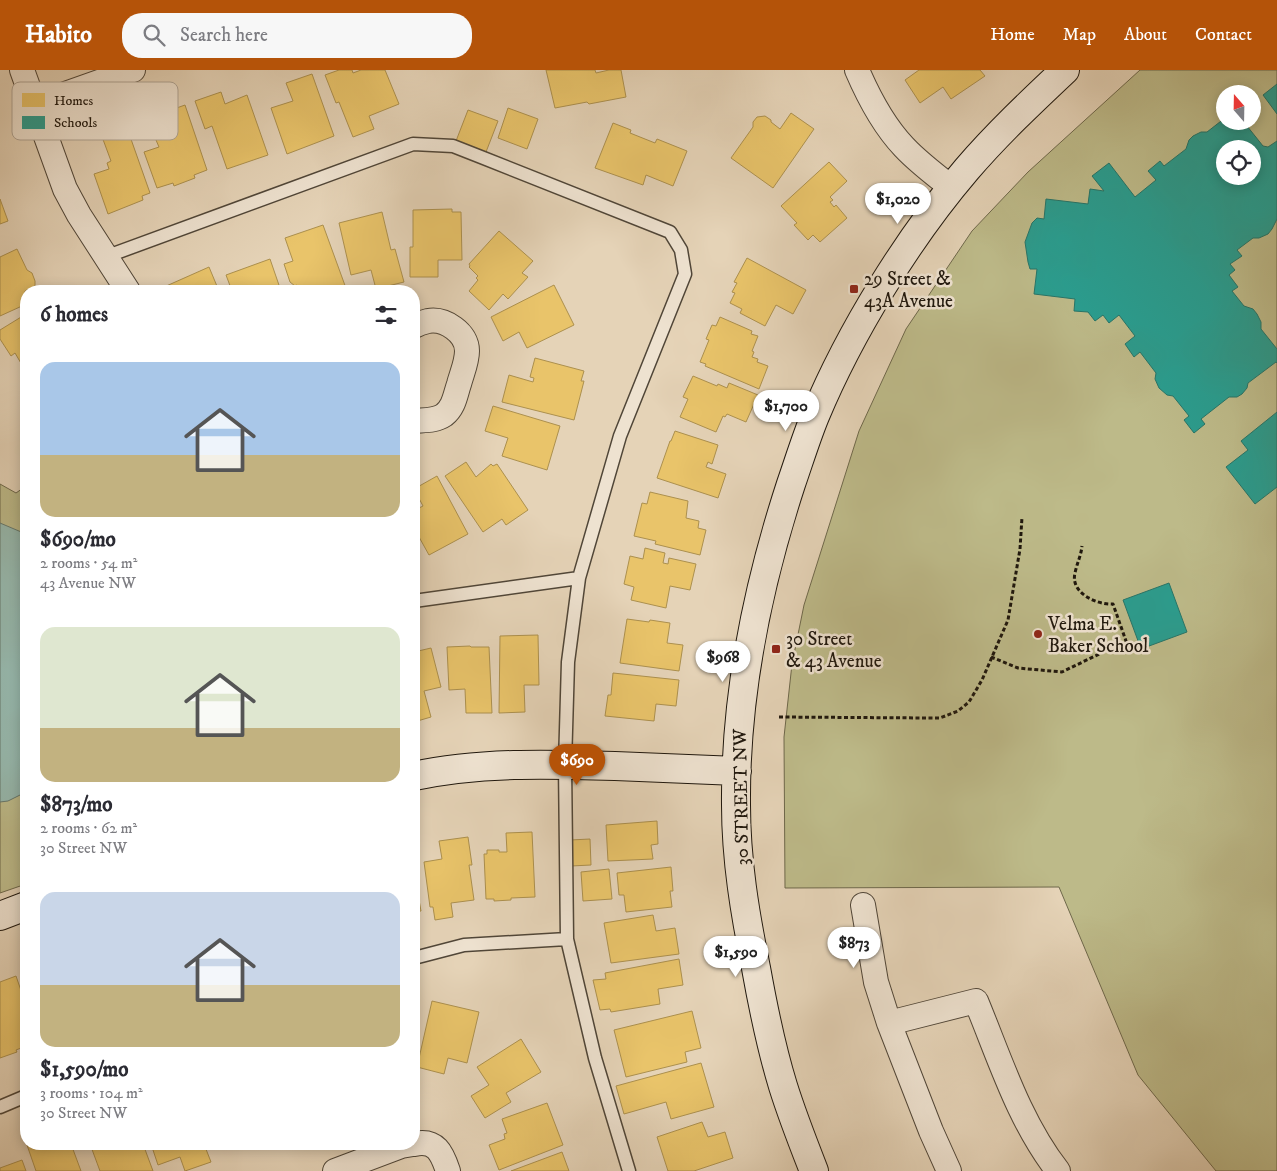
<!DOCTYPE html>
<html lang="en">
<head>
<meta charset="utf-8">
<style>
  :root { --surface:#fff; --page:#f7f7f7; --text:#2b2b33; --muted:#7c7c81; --accent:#b45309 }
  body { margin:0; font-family:"IM FELL DW Pica",serif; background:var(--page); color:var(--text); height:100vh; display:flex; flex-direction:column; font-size:19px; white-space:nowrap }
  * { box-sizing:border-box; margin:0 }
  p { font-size:16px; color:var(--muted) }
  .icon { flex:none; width:28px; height:28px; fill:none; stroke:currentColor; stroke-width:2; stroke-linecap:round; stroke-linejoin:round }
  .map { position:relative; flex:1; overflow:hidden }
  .side { position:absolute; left:20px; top:215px; width:400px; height:865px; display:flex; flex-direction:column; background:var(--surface); border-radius:20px; box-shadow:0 2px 12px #0003 }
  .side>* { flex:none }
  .needle { width:32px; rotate:340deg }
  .fabs { position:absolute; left:1216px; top:15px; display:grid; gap:10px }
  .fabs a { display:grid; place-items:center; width:45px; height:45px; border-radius:50%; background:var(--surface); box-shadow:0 2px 12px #0003; font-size:25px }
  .price { position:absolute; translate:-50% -42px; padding:0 11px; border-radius:18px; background:#fff; color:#222; font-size:16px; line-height:32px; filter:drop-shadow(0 1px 2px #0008) }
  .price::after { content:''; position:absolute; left:50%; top:30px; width:15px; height:11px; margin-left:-8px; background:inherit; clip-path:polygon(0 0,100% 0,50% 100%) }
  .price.on { background:var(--accent); color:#fff }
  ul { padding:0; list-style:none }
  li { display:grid; align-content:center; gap:10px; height:265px; padding:0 20px }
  li span { display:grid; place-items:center; height:155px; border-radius:15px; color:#555 }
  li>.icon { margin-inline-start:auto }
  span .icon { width:90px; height:90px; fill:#fffc; stroke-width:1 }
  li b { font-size:21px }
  h2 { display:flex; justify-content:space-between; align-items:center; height:60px; padding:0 20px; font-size:21px }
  header { display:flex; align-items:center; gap:30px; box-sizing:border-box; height:70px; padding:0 25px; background:var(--accent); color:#fff }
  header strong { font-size:24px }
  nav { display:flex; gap:28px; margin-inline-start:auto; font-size:18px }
  .search { width:350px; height:45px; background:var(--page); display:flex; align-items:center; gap:12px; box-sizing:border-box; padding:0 18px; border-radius:20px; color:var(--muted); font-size:19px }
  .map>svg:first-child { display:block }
  .green { fill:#bdba89; stroke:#6e684b; fill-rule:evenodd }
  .water { fill:#96b8ad; stroke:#66786d }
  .homes { fill:#e9c46a; stroke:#ac904e }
  .schools { fill:#2a9d8f; stroke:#277568; fill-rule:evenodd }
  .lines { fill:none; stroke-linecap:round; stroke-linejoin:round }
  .lane-casing { stroke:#504638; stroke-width:15 }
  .street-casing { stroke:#504638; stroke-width:26 }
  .secondary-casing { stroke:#1f170d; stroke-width:30 }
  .path { stroke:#1f170d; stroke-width:3; stroke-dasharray:4 2.5; stroke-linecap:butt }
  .lane { stroke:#eee2d0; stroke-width:12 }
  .street { stroke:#eee2d0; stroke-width:24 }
  .secondary { stroke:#eee2d0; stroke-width:28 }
  .poi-dot { fill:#8f2418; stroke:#eee2d0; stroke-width:2 }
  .labels { text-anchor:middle; stroke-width:5; stroke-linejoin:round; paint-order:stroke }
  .poi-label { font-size:19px; fill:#1f170d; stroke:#eee2d0; text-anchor:start }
  .street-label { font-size:19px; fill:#1f170d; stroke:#eee2d0 }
  .key { fill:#eee2d0; stroke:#b0a596; stroke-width:1 }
  .key-label { font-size:14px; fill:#1f170d }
</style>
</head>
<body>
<header>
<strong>Habito</strong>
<div class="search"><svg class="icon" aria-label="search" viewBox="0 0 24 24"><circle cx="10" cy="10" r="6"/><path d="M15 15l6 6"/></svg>Search here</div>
<nav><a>Home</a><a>Map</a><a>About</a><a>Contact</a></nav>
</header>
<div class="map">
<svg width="1277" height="1101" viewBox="0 0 1277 1101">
  <rect width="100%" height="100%" fill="#e5d3b7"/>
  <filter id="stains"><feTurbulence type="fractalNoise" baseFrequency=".004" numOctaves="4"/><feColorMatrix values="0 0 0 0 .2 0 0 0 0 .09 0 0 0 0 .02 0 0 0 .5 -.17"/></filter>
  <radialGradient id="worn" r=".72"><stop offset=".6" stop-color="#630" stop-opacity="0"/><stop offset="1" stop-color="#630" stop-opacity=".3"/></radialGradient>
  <path class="green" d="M1140,0H1277V1101H1216L1138,1005L1059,817L785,818L784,667L792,594L804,535L859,361L906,259L972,161L1028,102ZM1225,24H1252V51H1225ZM1225,79H1252V106H1225Z
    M0,414L16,423L26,416V814L0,823Z"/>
  <path class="water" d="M0,453L26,464V722L8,731L0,732Z"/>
  <path class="homes" d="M339,0H352L353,3L361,0H385L399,34L369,46L374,59L353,67L339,32L336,33L325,5Z
    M546,0H595L596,3L609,0H621L626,27L589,34L587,32L555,38Z
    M919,0H980L985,6L951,29L943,17L920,33L905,10Z
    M312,4L334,66L287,84L271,38L293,31L286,13Z
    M221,22L225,34L247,25L268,85L227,99L212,56L205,59L195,31Z
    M185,35L207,100L194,105L195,108L174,116L173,113L157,118L144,82L159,77L156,70L165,67L157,45Z
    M508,38L538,49L527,79L498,68Z
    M468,40L498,51L486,82L456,71Z
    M791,43L814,59L773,118L731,88L753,57V52L757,47L765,46L771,50V52L780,59Z
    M613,53L631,60L630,63L655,73L657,69L687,81L673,116L646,105L643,115L595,98Z
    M126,55L150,123L142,126L143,130L108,144L94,104L109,99L107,93L111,91L101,64Z
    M829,92L847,111L830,127L833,130L830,132L834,137L836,135L847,148L820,172L813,165L808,170L794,155L797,153L781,136Z
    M0,129L8,151L0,154Z
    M452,139V142H461L462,190H438V207H410V177H413V140Z
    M382,142L391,180L395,179L404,212L376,219L371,200L351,205L339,153Z
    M323,155L347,221H294L298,219L297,215L295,216L290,212L284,194L293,191L285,168Z
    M499,161L533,191L522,203L528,207L508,229L503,224L489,240L469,221L478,210L476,208L478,206L469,197L470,196L469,194Z
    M17,179L27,200L32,203L35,211V216L25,221L26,228L22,236L0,246V187Z
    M747,188L806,220L793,244L776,235L765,256L740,243L742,239L730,233L735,223L732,222L737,213L734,212Z
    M270,189L281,221H232L226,205Z
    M209,197L219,221H166L164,217Z
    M554,215L574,255L527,278L519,262L503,271L491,247Z
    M26,244V300H25L15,283L11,286L0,269V260Z
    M720,247L752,261L751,264L758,266L752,281L754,282L752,287L758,289L757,292L768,296L759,319L705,296L706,294L700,292L709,270L706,269L712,255L716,256Z
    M535,288L584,301L581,311H584L574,350L502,332L509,305L533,312L534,308L530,307Z
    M693,306L717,316L718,314L727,318L729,313L758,325L746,352L727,344L725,347L723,346L716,362L680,347L688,329L683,327Z
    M493,336L560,356L547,400L502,386L508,368L485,361Z
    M675,361L718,375L712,394L708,392L706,397L726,404L718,428L657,408L670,371H671Z
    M466,392L476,407L491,394L493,396L497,394L528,440L506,455L502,449L483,462L445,406Z
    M437,406L468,464L429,485L414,458V438L418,435L419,438L423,436L414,419Z
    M650,422L688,431L686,448L699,451L698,458L706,460L700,485L655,474L656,471L634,466L642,433L647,434Z
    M645,478L665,483L663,493L668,494L669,488L696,494L690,520L670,516L666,538L631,530L634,517L624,514L630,486L643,489Z
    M627,549L649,552L650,550L670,553L667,573L683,575L679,601L620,593Z
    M538,565L539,615H524L525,642L499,643L500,566Z
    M470,576L471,577H489L492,643H466L465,619L449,620L447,577Z
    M431,578L441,617L424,621L431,647L414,652V582Z
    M613,603L679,610L676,636L656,634L654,651L605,646L608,625H611Z
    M657,751L658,774L651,775L653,789L608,791L606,755Z
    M532,762L535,827L511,828V830L494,831V829H486L484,784H487V780H499V782H507L506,763Z
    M468,767L472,795H469L474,830L451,833L453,847L435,850L433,837H430L424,792L442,789L439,771Z
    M590,769L591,795L571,796L570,770Z
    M671,797L673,821H670L672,837L626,842L624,825H619L617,803Z
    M609,799L612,829L583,831L581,802Z
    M414,802L421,841L414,842Z
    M653,845L656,861L675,858L679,884L611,893L604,853Z
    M679,889L683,915L658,919L660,934L611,942L610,939L600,940L593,910L606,909L605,903Z
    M16,906L26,935L24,936L26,941V976L16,980L17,982L0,988V912Z
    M432,931L479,942L467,993L448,988L444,1004L417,997Z
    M692,941L701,978L685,982L687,992L626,1007L614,960Z
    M521,969L541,1002L506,1023L511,1032L485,1048L471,1026L489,1015L477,997Z
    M701,993L714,1037L671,1049L666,1032L624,1044L616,1016Z
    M547,1033L563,1075L499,1100L489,1075L505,1069L504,1064L507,1063L502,1049Z
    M702,1052L708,1067L725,1062L733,1088L694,1101H668L657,1067Z
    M31,1074H71L81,1101H36L27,1075Z
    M90,1074H143L153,1101H100Z
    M151,1074H204L211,1092L185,1101L180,1087L158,1095Z
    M562,1082L569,1101H511Z
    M22,1090L26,1101H0V1098Z"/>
  <path class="schools" d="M1277,14V44L1263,25Z
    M1225,48V51H1243L1263,76L1268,77L1277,71V149L1272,159L1268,164L1259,168H1253L1237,180L1242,186L1230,194L1235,200L1229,205L1238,217L1232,221L1244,236L1253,239L1257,244L1261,252V259L1277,279V293L1276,292L1248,313L1247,318L1242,324L1237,327H1229L1201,349L1205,354L1194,363L1184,350L1189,346L1173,326L1167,325L1159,318L1155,309L1156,303L1140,282L1134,287L1125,274L1135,266L1119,245L1109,253L1103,245L1095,251L1088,242L1074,241L1075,229L1034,224L1037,199H1030L1028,192L1025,172L1032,153L1037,148L1044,149L1046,129L1088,134L1090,119L1104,121L1092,106L1109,93L1135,127L1156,110L1148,101L1160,91L1164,96L1186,79L1189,70L1193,66L1201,62H1207ZM1225,79H1252V106H1225Z
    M1277,342V417L1255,434L1226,397L1248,380L1241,371Z
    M1169,513L1187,562L1141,579L1123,530Z"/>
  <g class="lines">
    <defs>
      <path id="lane" d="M105,187L413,74L453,76L481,87L670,162L681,180L685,204L620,366L579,508L568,592L565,694L567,869L595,988L629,1101
        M414,531L579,508
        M414,888L464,875L567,869
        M0,1037L26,1026"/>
      <path id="street" d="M22,0L65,119L79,145L128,221
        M857,0C869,28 883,55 904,77C918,92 935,105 952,118
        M34,35L133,0
        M414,256C418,254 424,252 428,251C445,248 467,263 467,281C467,292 462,303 459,314C455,326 454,337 444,345C435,351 424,350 414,351
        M863,835L876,912L889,953
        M414,1074C436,1069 442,1083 448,1101
        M335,1101L401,1076L413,1074
        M949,1101L931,1061L889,953L976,931C1000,989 1019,1051 1058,1101"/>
      <path id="secondary" d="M414,706C479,692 548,694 615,696C655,698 696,699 737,701
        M0,846L26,836
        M814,1101C803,1073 792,1045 783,1016C771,977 763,937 756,898C745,844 736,790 736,735C735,626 757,518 791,414C799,391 806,368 815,346C850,262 908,168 967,99C997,64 1031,32 1065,0"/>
    </defs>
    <use href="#lane" class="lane-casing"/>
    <use href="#street" class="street-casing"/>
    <use href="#secondary" class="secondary-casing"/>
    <path class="path" d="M991,587L1018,598L1062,602L1126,571L1113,534C1097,535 1070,523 1075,503C1077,493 1081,486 1082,476
      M779,647L930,648H940L958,641L969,632L982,610L1008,550L1020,479L1022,447"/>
    <use href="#lane" class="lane"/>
    <use href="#street" class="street"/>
    <use href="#secondary" class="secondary"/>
  </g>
  <g class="poi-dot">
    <rect x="849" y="214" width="10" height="10" rx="2.5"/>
    <circle cx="1038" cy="564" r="5"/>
    <rect x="771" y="574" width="10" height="10" rx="2.5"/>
  </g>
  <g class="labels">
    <g class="poi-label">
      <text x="864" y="215">29 Street &amp;<tspan x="864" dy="22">43A Avenue</tspan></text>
      <text x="1048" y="560">Velma E.<tspan x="1048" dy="22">Baker School</tspan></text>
      <text x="786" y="575">30 Street<tspan x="786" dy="22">&amp; 43 Avenue</tspan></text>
    </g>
    <g class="street-label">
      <text transform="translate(740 727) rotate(-91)" y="7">30 STREET NW</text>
    </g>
  </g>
  <rect x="12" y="12" width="166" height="58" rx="8" class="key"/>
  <rect x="22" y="23" width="23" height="14" fill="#e9c46a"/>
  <rect x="22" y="46" width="23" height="13" fill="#2a9d8f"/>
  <g class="key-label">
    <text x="54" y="35">Homes</text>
    <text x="54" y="57">Schools</text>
  </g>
  <rect width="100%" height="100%" filter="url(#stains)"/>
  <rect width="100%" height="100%" fill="url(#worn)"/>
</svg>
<div class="fabs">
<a><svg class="needle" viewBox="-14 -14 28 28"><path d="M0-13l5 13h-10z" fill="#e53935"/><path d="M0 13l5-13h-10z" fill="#7c7c81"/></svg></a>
<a><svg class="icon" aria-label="locate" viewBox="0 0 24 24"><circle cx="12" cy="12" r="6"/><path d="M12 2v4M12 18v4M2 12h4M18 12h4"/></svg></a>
</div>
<b class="price" style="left:898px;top:155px">$1,020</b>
<b class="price" style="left:786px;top:362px">$1,700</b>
<b class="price" style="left:723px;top:613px">$968</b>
<b class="price on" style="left:577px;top:716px">$690</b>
<b class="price" style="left:854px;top:899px">$873</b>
<b class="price" style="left:736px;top:908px">$1,590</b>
<section class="side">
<h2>6 homes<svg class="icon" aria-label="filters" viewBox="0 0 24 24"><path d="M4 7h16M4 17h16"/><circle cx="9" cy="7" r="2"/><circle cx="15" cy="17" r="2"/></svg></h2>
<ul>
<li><span style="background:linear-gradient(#a9c7e8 60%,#c2b280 0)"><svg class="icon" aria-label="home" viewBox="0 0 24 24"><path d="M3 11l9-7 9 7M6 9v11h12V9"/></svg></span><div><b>$690/mo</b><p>2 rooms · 54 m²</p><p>43 Avenue NW</p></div></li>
<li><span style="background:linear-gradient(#dfe7d0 65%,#c2b280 0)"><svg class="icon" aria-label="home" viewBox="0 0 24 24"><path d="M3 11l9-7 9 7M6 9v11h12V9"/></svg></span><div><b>$873/mo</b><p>2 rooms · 62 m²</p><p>30 Street NW</p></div></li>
<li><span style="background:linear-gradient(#c9d6e8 60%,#c2b280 0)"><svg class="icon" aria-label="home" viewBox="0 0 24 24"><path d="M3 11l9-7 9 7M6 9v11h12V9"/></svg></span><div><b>$1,590/mo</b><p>3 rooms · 104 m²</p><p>30 Street NW</p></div></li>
</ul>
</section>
</div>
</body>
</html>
